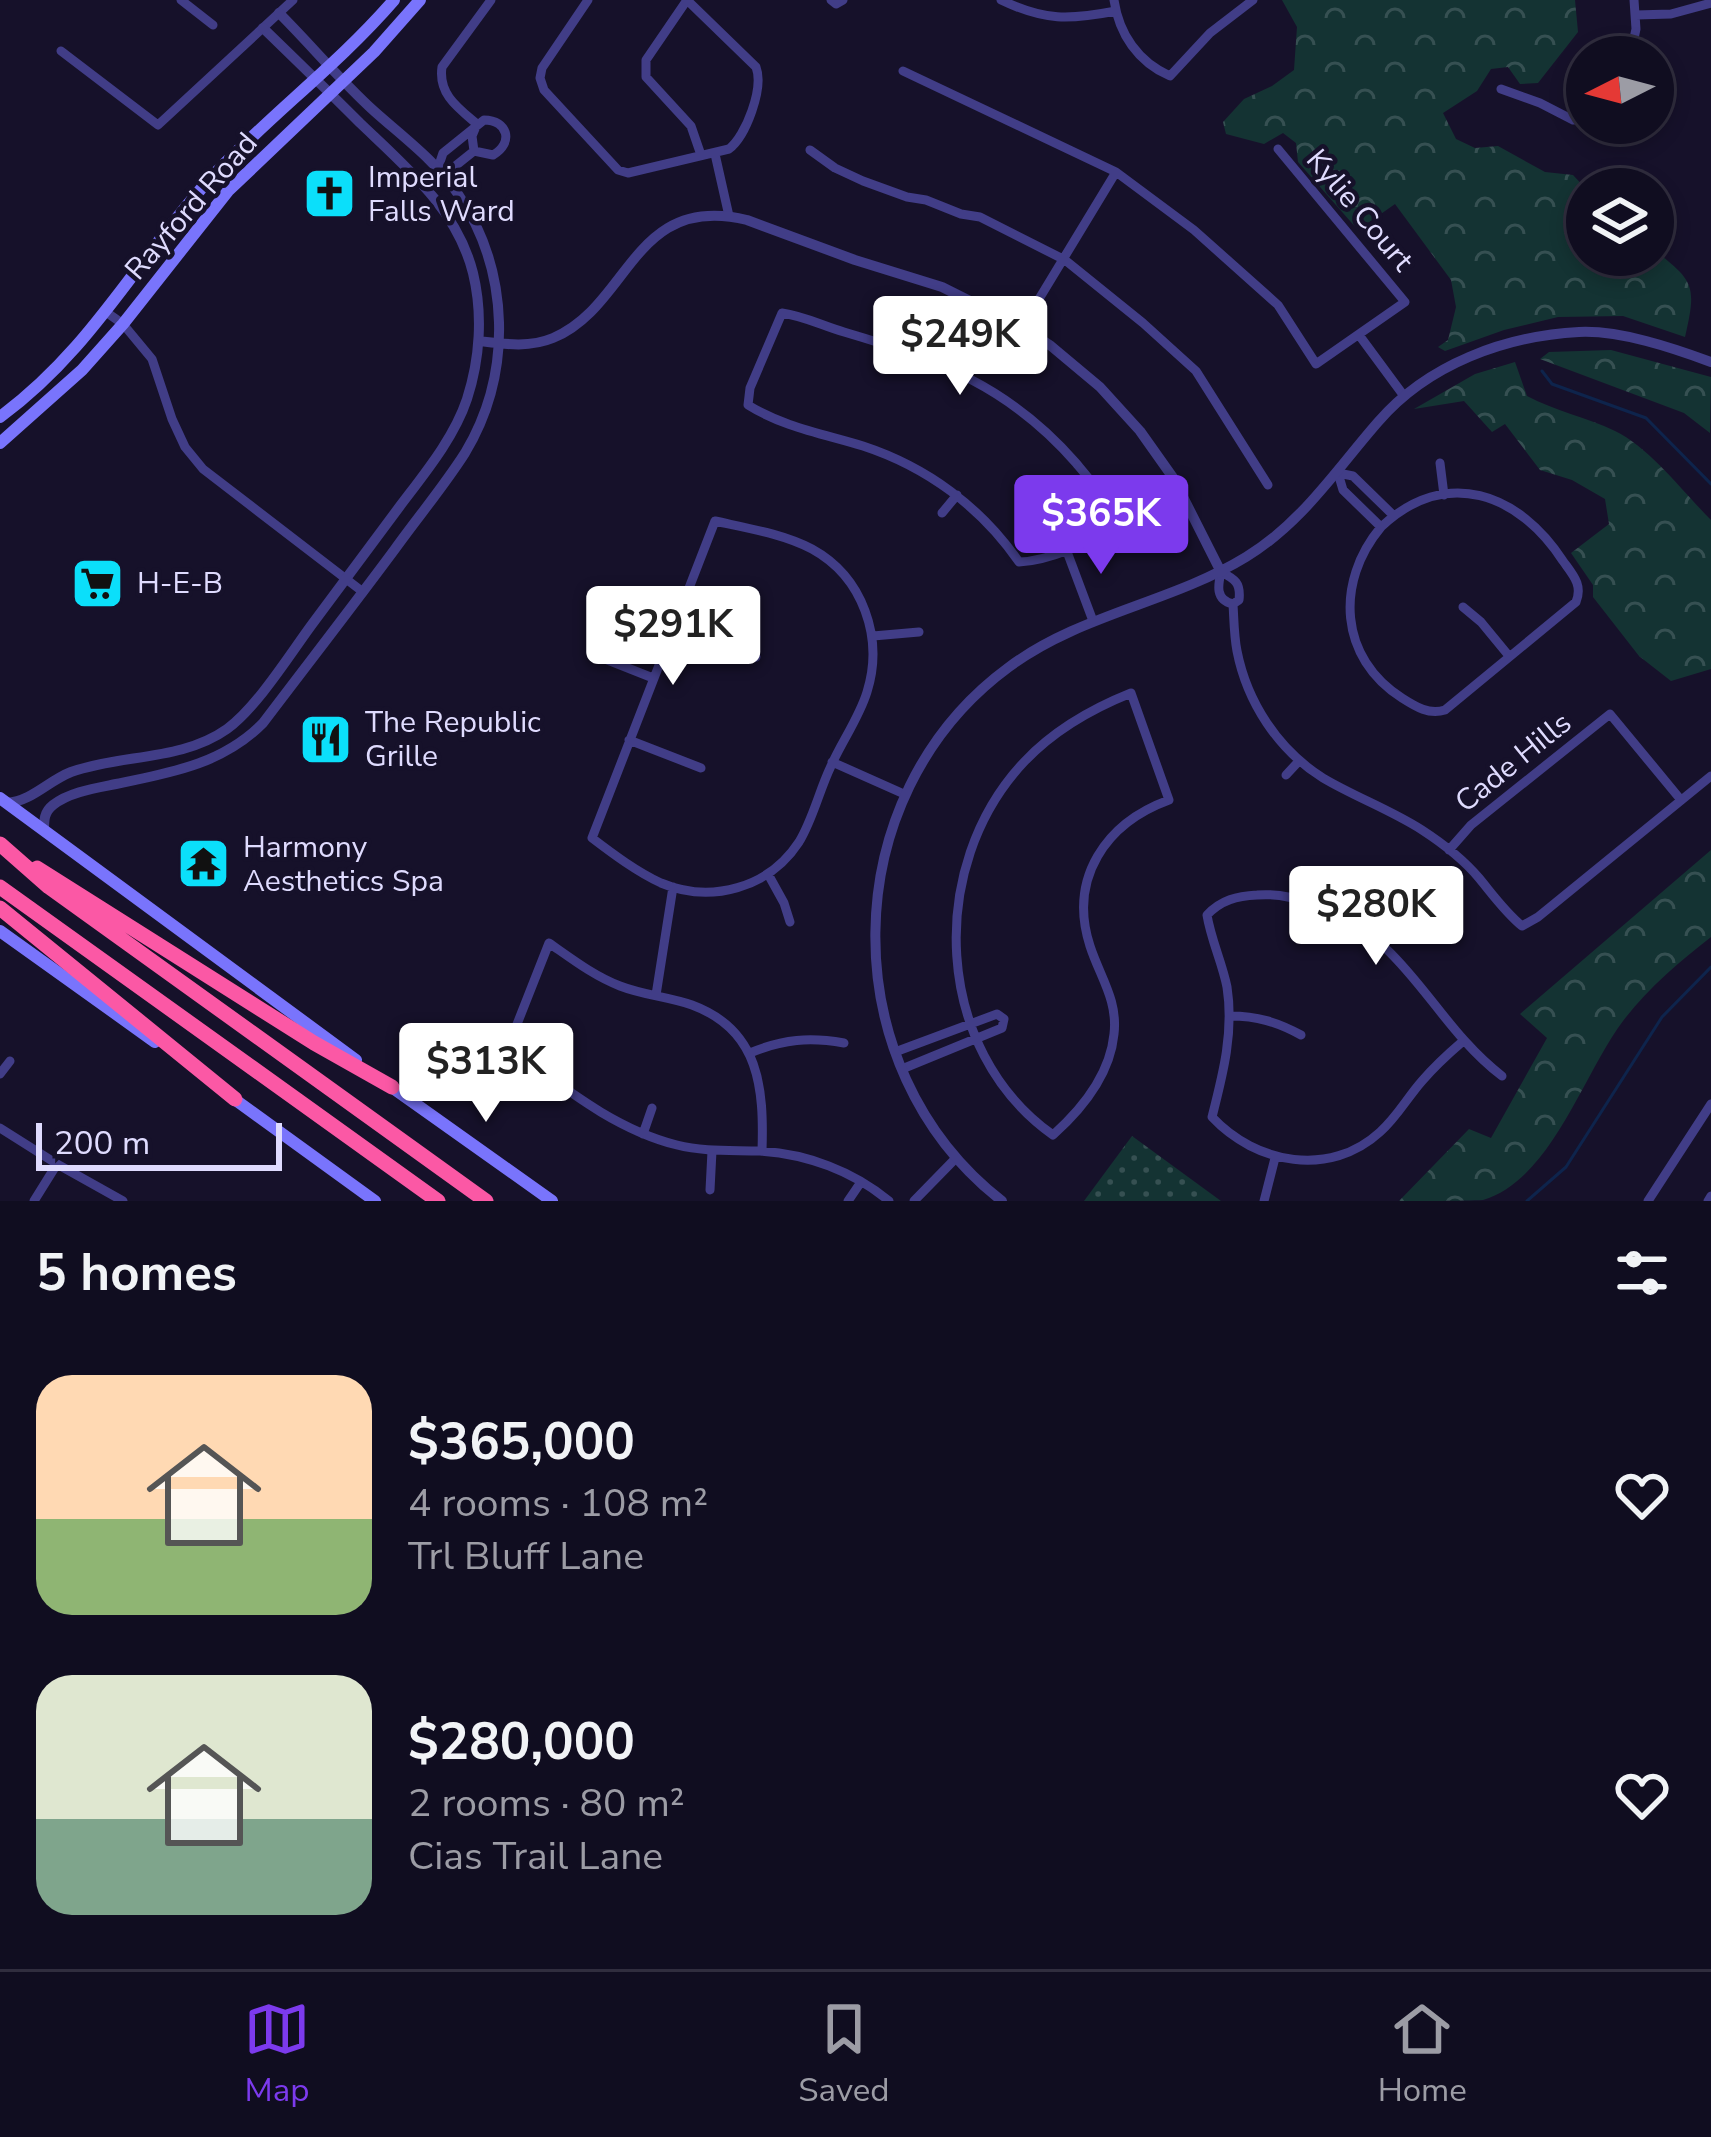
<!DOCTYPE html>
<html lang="en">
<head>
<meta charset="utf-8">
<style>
  :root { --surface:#100d20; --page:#1e1b2d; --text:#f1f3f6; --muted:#9c9ca5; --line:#302d3e; --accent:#7c3aed }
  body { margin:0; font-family:"Nunito Sans",sans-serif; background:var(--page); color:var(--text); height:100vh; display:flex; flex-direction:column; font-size:45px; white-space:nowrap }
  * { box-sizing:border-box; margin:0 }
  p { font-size:39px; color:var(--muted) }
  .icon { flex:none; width:66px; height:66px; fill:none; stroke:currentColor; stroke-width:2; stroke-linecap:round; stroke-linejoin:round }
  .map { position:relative; height:1201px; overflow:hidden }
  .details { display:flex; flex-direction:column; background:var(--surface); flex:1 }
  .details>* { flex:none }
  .needle { width:78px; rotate:264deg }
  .fabs { position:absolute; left:1566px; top:36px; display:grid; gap:24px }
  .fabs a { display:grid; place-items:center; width:108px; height:108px; border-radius:50%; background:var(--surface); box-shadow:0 6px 18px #0003,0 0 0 3px var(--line); font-size:60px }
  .scale { position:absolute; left:36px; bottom:30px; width:246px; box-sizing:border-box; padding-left:12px; border:6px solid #dfdbfe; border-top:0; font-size:33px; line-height:42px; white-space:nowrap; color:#dfdbfe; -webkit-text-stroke:9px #16112a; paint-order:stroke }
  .price { position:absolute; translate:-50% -102px; padding:0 27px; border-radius:12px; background:#fff; color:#222; font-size:39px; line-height:78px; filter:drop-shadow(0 3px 6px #0008) }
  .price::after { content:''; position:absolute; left:50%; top:72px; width:36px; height:27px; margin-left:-18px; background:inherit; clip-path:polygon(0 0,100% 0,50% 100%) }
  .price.selected { background:var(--accent); color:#fff }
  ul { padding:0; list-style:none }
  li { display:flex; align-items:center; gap:36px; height:300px; padding:0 36px }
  li span { display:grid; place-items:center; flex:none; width:336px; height:240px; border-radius:36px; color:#555 }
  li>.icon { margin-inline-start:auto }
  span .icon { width:144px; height:144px; fill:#fffc; stroke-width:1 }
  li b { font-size:51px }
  h2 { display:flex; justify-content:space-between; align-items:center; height:144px; padding:0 36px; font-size:51px }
  .dock { display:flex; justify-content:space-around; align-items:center; height:168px; border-top:3px solid var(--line); background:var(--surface); font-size:33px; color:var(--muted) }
  .dock a { display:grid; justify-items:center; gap:6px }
  .dock .selected { color:var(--accent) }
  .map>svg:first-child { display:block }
  .forest { fill:url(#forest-crowns) }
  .park { fill:url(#park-dots) }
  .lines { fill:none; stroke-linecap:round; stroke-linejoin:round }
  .stream { stroke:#0e244c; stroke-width:3 }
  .minor { stroke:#413d87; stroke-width:9 }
  .tertiary { stroke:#413d87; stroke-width:10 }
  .secondary { stroke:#7974fc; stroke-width:12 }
  .motorway { stroke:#fb58a5; stroke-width:15 }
  .labels { text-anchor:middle; stroke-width:9; stroke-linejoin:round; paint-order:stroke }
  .poi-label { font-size:30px; fill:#dfdbfe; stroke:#16112a; text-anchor:start }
  .street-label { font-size:30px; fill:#dfdbfe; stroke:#16112a }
</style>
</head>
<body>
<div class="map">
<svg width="1711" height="1201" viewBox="0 0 1711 1201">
  <defs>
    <pattern id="forest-crowns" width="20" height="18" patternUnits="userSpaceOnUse" patternTransform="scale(3)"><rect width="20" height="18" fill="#143333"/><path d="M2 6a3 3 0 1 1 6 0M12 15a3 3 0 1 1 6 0" fill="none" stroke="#365052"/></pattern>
    <pattern id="park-dots" width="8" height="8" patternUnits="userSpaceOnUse" patternTransform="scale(3)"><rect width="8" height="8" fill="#143333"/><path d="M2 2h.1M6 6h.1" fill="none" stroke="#365052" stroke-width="1.8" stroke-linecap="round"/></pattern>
  </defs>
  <rect width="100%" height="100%" fill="#16112a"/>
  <path class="forest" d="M1282,0H1575L1578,32L1538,83L1520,84L1508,67L1491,69L1477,91L1443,113L1456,139L1475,148L1498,146L1545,172L1573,175L1587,190V255H1653V249C1694,281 1697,285 1685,337L1623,316L1558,317L1504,330L1445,351L1438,347L1448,340L1456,307L1451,280L1395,204L1358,230L1298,162L1296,143L1283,133L1264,144L1226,134L1223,122L1244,99L1272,86L1294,70L1297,27Z
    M1611,350L1711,377L1710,433L1684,413L1540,359L1549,352Z
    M1515,362L1527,396C1555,411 1586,417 1615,431C1650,448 1683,492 1711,520V669L1671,681L1639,656L1593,597V585L1571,553L1609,524L1605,499L1572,480L1540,470L1505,424L1492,432L1464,401L1414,409L1475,374Z
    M1711,850V937C1680,961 1647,989 1623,1021C1583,1074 1551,1180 1483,1200C1464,1201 1420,1201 1399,1201L1469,1129L1491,1138L1547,1038L1520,1014Z"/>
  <path class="park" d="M1132,1136L1221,1201H1084Z"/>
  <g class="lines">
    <path class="stream" d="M1542,371L1552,384L1646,418L1711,484
      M1527,1201L1566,1167L1662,1017L1711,967"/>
    <path class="minor" d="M181,0L213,25
      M588,0L542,68L540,78L544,90L618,170L628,173L729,149C746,136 764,88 756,67L687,0
      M687,0L646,60V77L691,126L701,155
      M831,0L836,4L843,0
      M1001,0C1045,21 1069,20 1116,11
      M1114,0C1119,34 1138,62 1170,76L1210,33L1253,0
      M1636,15L1671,14L1711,3
      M61,51L158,125L293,0
      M1630,57L1636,29L1634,0
      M903,71L1116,172L1194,230L1278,305L1316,364L1405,302L1278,149
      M1501,89L1540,103L1573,120L1587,117
      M484,120C508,120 514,143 493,155L474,151L454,167L438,168L443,153Z
      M810,150L835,168L863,181L907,197L926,200L961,214L980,217L1065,260L1143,323L1196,371L1268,485
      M474,151L472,136L477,124C458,108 438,94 442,67L491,0
      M715,154L729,216
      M106,312L123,324L152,359L172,419L185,447L203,469L363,592
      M782,313C804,316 823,326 844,332C939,360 1010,387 1076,463C1092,482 1109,501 1116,526C1091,542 1049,561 1019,562C981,507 927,467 863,446C824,434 783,427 748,405L750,388Z
      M1022,327L1116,172
      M1359,335L1404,396
      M1440,463L1444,495
      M1338,473L1343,490L1381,527C1335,582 1339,658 1402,698C1416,707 1429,715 1445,710L1576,602C1583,585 1573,575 1563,561C1519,493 1446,466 1381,527
      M1338,473L1353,476L1393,515
      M942,513L957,495
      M715,521C747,528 784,534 812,549C863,577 884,638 867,692C859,718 842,741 831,766C819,791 813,819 799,842C769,888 711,904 661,883C637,872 613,854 592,838Z
      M1066,549L1093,621
      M1233,604C1215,600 1218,585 1221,572C1235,579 1241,583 1239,600L1233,604C1234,620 1234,636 1237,651C1247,702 1278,750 1323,778C1355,797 1391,810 1422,830C1442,843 1463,859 1479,878C1493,895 1505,912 1522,926L1538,917L1711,776
      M1463,607L1481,622L1509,656
      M674,624L756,657
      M873,636L919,632
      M605,659L653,678
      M1131,693L1169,800C1106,823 1068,878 1090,946C1100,977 1118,1000 1114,1034C1110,1075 1082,1109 1053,1135C933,1050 926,866 1024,762C1054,730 1091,709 1131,693Z
      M629,740L701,768
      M832,762L904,794
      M1286,775L1299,761
      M1449,850L1471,825L1610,714L1681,800
      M768,874L784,903L790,922
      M656,995L673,887
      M1230,1016C1257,1016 1277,1022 1301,1035
      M1462,1042C1448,1054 1434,1067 1422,1081C1407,1098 1397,1117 1380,1132C1330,1178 1256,1164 1212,1117C1223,1074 1234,1032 1227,987C1222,962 1211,940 1207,915C1221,900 1237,896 1257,895C1280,893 1299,899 1321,907C1409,941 1432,1022 1502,1076
      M895,1052L997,1014L1004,1019L1002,1028L902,1069
      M750,1053C783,1039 810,1037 844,1043
      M0,1074L10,1061
      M0,1128L57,1164L123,1201
      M643,1134L652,1108
      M762,1151C764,1089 760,1030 692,1005C669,997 643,995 620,986C594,976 572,959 549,943L508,1047C561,1085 613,1129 677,1145C704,1152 732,1150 760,1151C807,1154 853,1171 889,1201
      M710,1190L712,1151
      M34,1201L57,1164
      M848,1201L861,1182
      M914,1201L956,1158
      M1264,1201L1275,1158
      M1648,1201L1711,1104
      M1708,1201L1711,1196"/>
    <path class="tertiary" d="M479,341C504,344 529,348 553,338C630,306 633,192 747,220L855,260L942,287L1022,327L1051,346L1100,387L1140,431L1174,479L1221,572
      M7,803C32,801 48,781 71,772C122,754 182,761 227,729C258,706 290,654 313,623C342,584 371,545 400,506C425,473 454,438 467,399C480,359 483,314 473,273C457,209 406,167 360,123C328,91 295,59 263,28
      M44,831C44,820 44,812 53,805C69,792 96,788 116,784C170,773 223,764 263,723C307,665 352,607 395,549C418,517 444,486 465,453C513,373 510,271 458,194C436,161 403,137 374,111C340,80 311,45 279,13
      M1002,1201C831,1068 833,796 1009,667C1080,614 1171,603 1246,557C1302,523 1336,470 1378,422C1428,364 1505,336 1579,332C1620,330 1673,348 1711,362"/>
    <path class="secondary" d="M0,417C91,350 135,262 208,181C267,117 336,67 394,0
      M0,443L82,370L123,324L228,191L374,52L420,0
      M0,798L356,1060
      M0,931L155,1042
      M386,1083L552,1201
      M230,1096L375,1201"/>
    <path class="motorway" d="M0,844L49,887L486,1201
      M37,868L314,1043L392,1087
      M0,887L438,1201
      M0,908L235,1099"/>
  </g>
  <defs>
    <symbol id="church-square" viewBox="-11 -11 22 22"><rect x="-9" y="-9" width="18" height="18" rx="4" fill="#0bdffa" stroke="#16112a"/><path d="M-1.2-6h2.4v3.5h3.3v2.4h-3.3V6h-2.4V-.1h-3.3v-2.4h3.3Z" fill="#111"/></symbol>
    <symbol id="supermarket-square" viewBox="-11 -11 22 22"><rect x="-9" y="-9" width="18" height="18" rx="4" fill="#0bdffa" stroke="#16112a"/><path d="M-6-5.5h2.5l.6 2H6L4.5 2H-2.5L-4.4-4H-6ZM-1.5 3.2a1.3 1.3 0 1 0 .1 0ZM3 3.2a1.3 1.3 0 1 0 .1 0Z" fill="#111"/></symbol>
    <symbol id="restaurant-square" viewBox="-11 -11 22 22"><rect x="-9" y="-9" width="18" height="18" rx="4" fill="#0bdffa" stroke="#16112a"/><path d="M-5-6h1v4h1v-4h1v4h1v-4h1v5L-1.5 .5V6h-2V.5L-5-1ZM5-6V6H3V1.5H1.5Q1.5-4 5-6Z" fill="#111"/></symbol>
    <symbol id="temple-square" viewBox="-11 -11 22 22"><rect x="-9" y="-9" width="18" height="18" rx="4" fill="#0bdffa" stroke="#16112a"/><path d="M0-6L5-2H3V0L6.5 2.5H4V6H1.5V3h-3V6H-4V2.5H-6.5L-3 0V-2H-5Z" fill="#111"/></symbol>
  </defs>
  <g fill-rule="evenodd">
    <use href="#church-square" x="300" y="164" width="59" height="59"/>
    <use href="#supermarket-square" x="68" y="554" width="59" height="59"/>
    <use href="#restaurant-square" x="296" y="710" width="59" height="59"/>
    <use href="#temple-square" x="174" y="834" width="59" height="59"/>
  </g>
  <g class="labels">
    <g class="poi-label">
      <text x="368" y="187">Imperial<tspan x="368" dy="34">Falls Ward</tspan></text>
      <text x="137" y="593">H-E-B</text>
      <text x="365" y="732">The Republic<tspan x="365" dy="34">Grille</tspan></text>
      <text x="243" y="857">Harmony<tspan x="243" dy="34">Aesthetics Spa</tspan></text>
    </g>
    <g class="street-label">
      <text transform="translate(191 206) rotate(-49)" y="10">Rayford Road</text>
      <text transform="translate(1360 210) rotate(50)" y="10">Kylie Court</text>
      <text transform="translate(1513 762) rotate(-39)" y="10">Cade Hills</text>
    </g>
  </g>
</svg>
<div class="fabs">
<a><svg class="needle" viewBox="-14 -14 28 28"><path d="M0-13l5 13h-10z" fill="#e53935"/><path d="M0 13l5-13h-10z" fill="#9c9ca5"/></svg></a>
<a><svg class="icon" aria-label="layers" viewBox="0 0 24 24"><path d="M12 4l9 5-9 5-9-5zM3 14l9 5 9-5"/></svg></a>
</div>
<div class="scale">200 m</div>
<b class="price" style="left:960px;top:398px">$249K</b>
<b class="price selected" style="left:1101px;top:577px">$365K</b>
<b class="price" style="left:673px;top:688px">$291K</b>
<b class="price" style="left:1376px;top:968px">$280K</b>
<b class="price" style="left:486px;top:1125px">$313K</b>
</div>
<section class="details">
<h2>5 homes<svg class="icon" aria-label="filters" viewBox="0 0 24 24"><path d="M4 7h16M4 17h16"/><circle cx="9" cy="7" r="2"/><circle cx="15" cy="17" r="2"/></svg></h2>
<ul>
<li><span style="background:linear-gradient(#ffd9b3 60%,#8fb573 0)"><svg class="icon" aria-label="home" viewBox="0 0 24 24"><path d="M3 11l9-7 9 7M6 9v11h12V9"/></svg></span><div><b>$365,000</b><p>4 rooms · 108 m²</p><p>Trl Bluff Lane</p></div><svg class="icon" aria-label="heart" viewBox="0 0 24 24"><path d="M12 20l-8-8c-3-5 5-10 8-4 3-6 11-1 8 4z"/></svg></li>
<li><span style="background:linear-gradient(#dfe7d0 60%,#7fa58c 0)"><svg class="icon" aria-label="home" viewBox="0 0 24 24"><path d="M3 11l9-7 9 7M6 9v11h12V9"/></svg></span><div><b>$280,000</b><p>2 rooms · 80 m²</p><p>Cias Trail Lane</p></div><svg class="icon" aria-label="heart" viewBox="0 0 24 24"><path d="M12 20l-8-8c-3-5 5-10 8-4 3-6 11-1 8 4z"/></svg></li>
</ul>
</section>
<nav class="dock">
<a class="selected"><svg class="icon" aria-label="map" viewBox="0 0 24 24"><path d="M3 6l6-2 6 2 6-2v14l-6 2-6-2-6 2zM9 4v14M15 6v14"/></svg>Map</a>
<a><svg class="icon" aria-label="saved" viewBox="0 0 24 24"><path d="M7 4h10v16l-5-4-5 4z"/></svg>Saved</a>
<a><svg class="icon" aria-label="home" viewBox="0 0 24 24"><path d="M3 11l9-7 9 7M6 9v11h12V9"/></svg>Home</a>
</nav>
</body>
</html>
